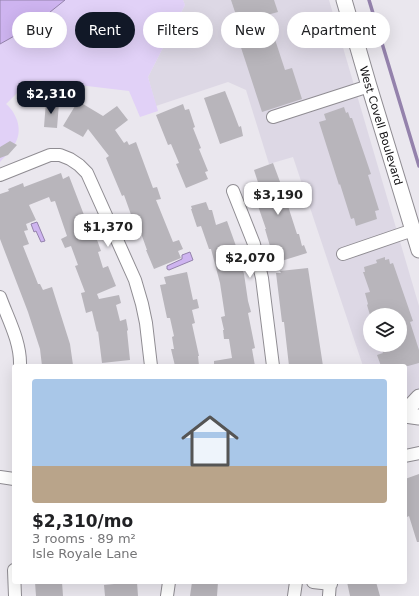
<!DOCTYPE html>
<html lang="en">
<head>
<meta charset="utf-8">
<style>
  :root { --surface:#fff; --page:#f2f2f2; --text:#202124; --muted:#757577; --accent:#111827 }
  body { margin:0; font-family:"DejaVu Sans",sans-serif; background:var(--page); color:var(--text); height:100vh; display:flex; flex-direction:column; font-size:15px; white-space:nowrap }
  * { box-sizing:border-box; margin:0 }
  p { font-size:13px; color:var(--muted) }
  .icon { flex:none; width:22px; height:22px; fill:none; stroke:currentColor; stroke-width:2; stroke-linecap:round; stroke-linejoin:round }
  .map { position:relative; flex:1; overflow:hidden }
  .drawer { position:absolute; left:12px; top:364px; width:395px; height:220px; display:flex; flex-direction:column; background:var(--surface); border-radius:4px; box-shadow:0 4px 16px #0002 }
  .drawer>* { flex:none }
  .top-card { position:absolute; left:12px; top:12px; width:395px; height:36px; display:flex; gap:8px }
  .controls { position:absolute; left:363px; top:308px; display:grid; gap:8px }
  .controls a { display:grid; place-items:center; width:44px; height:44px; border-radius:50%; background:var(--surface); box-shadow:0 4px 16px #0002; font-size:20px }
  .price { position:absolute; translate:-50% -34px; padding:0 9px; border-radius:8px; background:#fff; color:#222; font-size:13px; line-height:26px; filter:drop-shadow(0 1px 2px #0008) }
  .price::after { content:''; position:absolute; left:50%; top:24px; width:12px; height:9px; margin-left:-6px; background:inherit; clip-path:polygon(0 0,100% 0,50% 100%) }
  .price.active { background:var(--accent); color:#fff }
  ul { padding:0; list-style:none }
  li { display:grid; align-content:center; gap:8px; height:212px; padding:0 20px }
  li span { display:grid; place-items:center; height:124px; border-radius:4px; color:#555 }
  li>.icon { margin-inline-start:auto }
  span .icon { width:72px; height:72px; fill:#fffc; stroke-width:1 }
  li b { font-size:17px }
  .tag { padding:0 14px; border-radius:18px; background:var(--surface); box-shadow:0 4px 16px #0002; font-size:14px; line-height:36px }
  .tag.active { background:var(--accent); color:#fff }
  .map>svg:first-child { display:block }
  .built { fill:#ddd8e5; fill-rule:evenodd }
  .green { fill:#e1d1f7 }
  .water { fill:#ceb4f0; stroke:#9482ac }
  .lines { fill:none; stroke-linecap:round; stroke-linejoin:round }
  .stream { stroke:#9482ac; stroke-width:3.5 }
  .building { fill:#b8b5bb }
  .minor-casing { stroke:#8f8c92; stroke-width:14 }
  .major-casing { stroke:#8f8c92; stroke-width:17 }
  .minor { stroke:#fff; stroke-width:12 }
  .major { stroke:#fff; stroke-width:15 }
  .labels { text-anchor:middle; stroke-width:3; stroke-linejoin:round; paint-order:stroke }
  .street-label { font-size:11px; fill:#0d0c0e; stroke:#eae7ee }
</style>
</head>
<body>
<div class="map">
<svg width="419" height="596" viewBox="0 0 419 596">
  <rect width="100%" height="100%" fill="#eae7ee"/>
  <path class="built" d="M183,0H329L419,306V390L414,394L405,399V366H363L293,157L269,164L246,90L228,82L156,106L148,77L185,5ZM370,315H400V345H370Z"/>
  <path class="green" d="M65,0H183L185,5L148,77L158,111L140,117L129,91L37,80L21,89L6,104C12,109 14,113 17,120C23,139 12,149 0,162V44L34,25Z"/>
  <path class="water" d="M0,0H65L34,25L0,44Z
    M37,222L45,241L41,242L36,231L34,232L31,224Z
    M190,252L193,260L169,270L167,269V266L182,259V255Z"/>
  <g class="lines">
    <path class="stream" d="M369,0L419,166"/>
  </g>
  <path class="building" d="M231,0H274L278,12L267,15L285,70L292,68L302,99L262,112L231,17L236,15Z
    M225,91L231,106L239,127L241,126L243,136L220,144L204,98Z
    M46,101L59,103L57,128L44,127Z
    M78,101L103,116L117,106L128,120L115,130L124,143L127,141L129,145L136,142L153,188L157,187L161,199L156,200L173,242L179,240L183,249L178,251L181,258L154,269L146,250H147L137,222L134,223L124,195L122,196L106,158L109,156L88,129L83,137L63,126Z
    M183,104L185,110L189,109L195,127L193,128L201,148L199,149L208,171L205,172L208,179L186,188L176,164L179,163L171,144L168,145L156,115Z
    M344,107L346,113L348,112L350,118H352L371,174L368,175L379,210L375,211L377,219L356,226L354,218L351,219L340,184L339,185L319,122L326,120L324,114Z
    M10,141L17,145L8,155L0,158V147Z
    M273,163L289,206H288L297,234H299L302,246L304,245L307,253L278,262L275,252L272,253L265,229H266L258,206L265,204L254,170Z
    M61,173L63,179L69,176L89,228L92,227L96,237L101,251L98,252L103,268L108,266L116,286L97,294L99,299L119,295L121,303L116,305L120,321L126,319L128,330L127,331L130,360L102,363L98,331L97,332L92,311L86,313L81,293L85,292L75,266L78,265L71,246L65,248L61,239L67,236L55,201L51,202L49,197L29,205L36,220L26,224L28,230L24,231L29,244L23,246L38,284H40L43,290L52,287L70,344L73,365L42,366L40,349L28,312L0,239V194L9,191L8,189L23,183L24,187Z
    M206,202L209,210H212L216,225L227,221L236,246L244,274L248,301L251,312L248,313L255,348L252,349L255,366H214V361L232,358L229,339H224L223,330H224L221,317L225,316L220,283L211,249H209L201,226L197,227L191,209H192L191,206Z
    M385,257V260L389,259L390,264L393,263L413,321L410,322L419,350V363L408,366H381L377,355L383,353L380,345H400V315H370L367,305L368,304L365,293L370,292L363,272H365L364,267L377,263L376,260Z
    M308,268L323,366H289L284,322H282L276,273H281L280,271Z
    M187,272L193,300L197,299L199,308L192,310L195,323L192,324L199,356H198L199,366H175L171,349H174L172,337L174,336L170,318H167L160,285L166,284L164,277Z
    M419,474V542H417L409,516L405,518V479Z
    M35,582H62L63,596H36Z
    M114,582H137L138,596H105L104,585L114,584Z
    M192,582H218L217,596H190Z
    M347,582H376L380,596H350Z"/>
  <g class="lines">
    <defs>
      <path id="minor" d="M273,117L369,86
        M0,175L50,155H60L70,159L79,165L87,173L135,280L142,304L146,323L151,366
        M233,191L254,244L262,278L273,366
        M343,254L413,230
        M0,297C8,319 21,342 20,366
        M405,456L419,453
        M0,477L14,479
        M14,570L15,596
        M313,582L331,584
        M167,596L169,582
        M294,596L296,582
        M329,596L330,582"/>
      <g id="major">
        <path id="s1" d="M344,0L369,86L419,250"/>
        <path d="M405,412L419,397"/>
        <path d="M405,415L419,417"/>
      </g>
    </defs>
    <use href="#minor" class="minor-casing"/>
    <use href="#major" class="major-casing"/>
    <use href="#minor" class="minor"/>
    <use href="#major" class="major"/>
  </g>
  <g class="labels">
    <g class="street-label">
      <text dy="4" stroke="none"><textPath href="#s1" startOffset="131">West Covell Boulevard</textPath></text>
    </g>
  </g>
</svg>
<div class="controls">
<a><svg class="icon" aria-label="layers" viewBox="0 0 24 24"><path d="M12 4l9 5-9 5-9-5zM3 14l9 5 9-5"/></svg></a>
</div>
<b class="price active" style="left:51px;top:115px">$2,310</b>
<b class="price" style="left:278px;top:216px">$3,190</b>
<b class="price" style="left:108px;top:248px">$1,370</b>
<b class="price" style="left:250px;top:279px">$2,070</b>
<div class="top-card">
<a class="tag">Buy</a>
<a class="tag active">Rent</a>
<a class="tag">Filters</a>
<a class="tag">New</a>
<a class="tag">Apartment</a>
</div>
<section class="drawer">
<ul>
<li><span style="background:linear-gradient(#a9c7e8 70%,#b9a48a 0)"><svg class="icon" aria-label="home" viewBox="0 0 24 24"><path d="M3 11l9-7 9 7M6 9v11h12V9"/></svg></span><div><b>$2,310/mo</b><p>3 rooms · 89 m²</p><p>Isle Royale Lane</p></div></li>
</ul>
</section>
</div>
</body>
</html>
